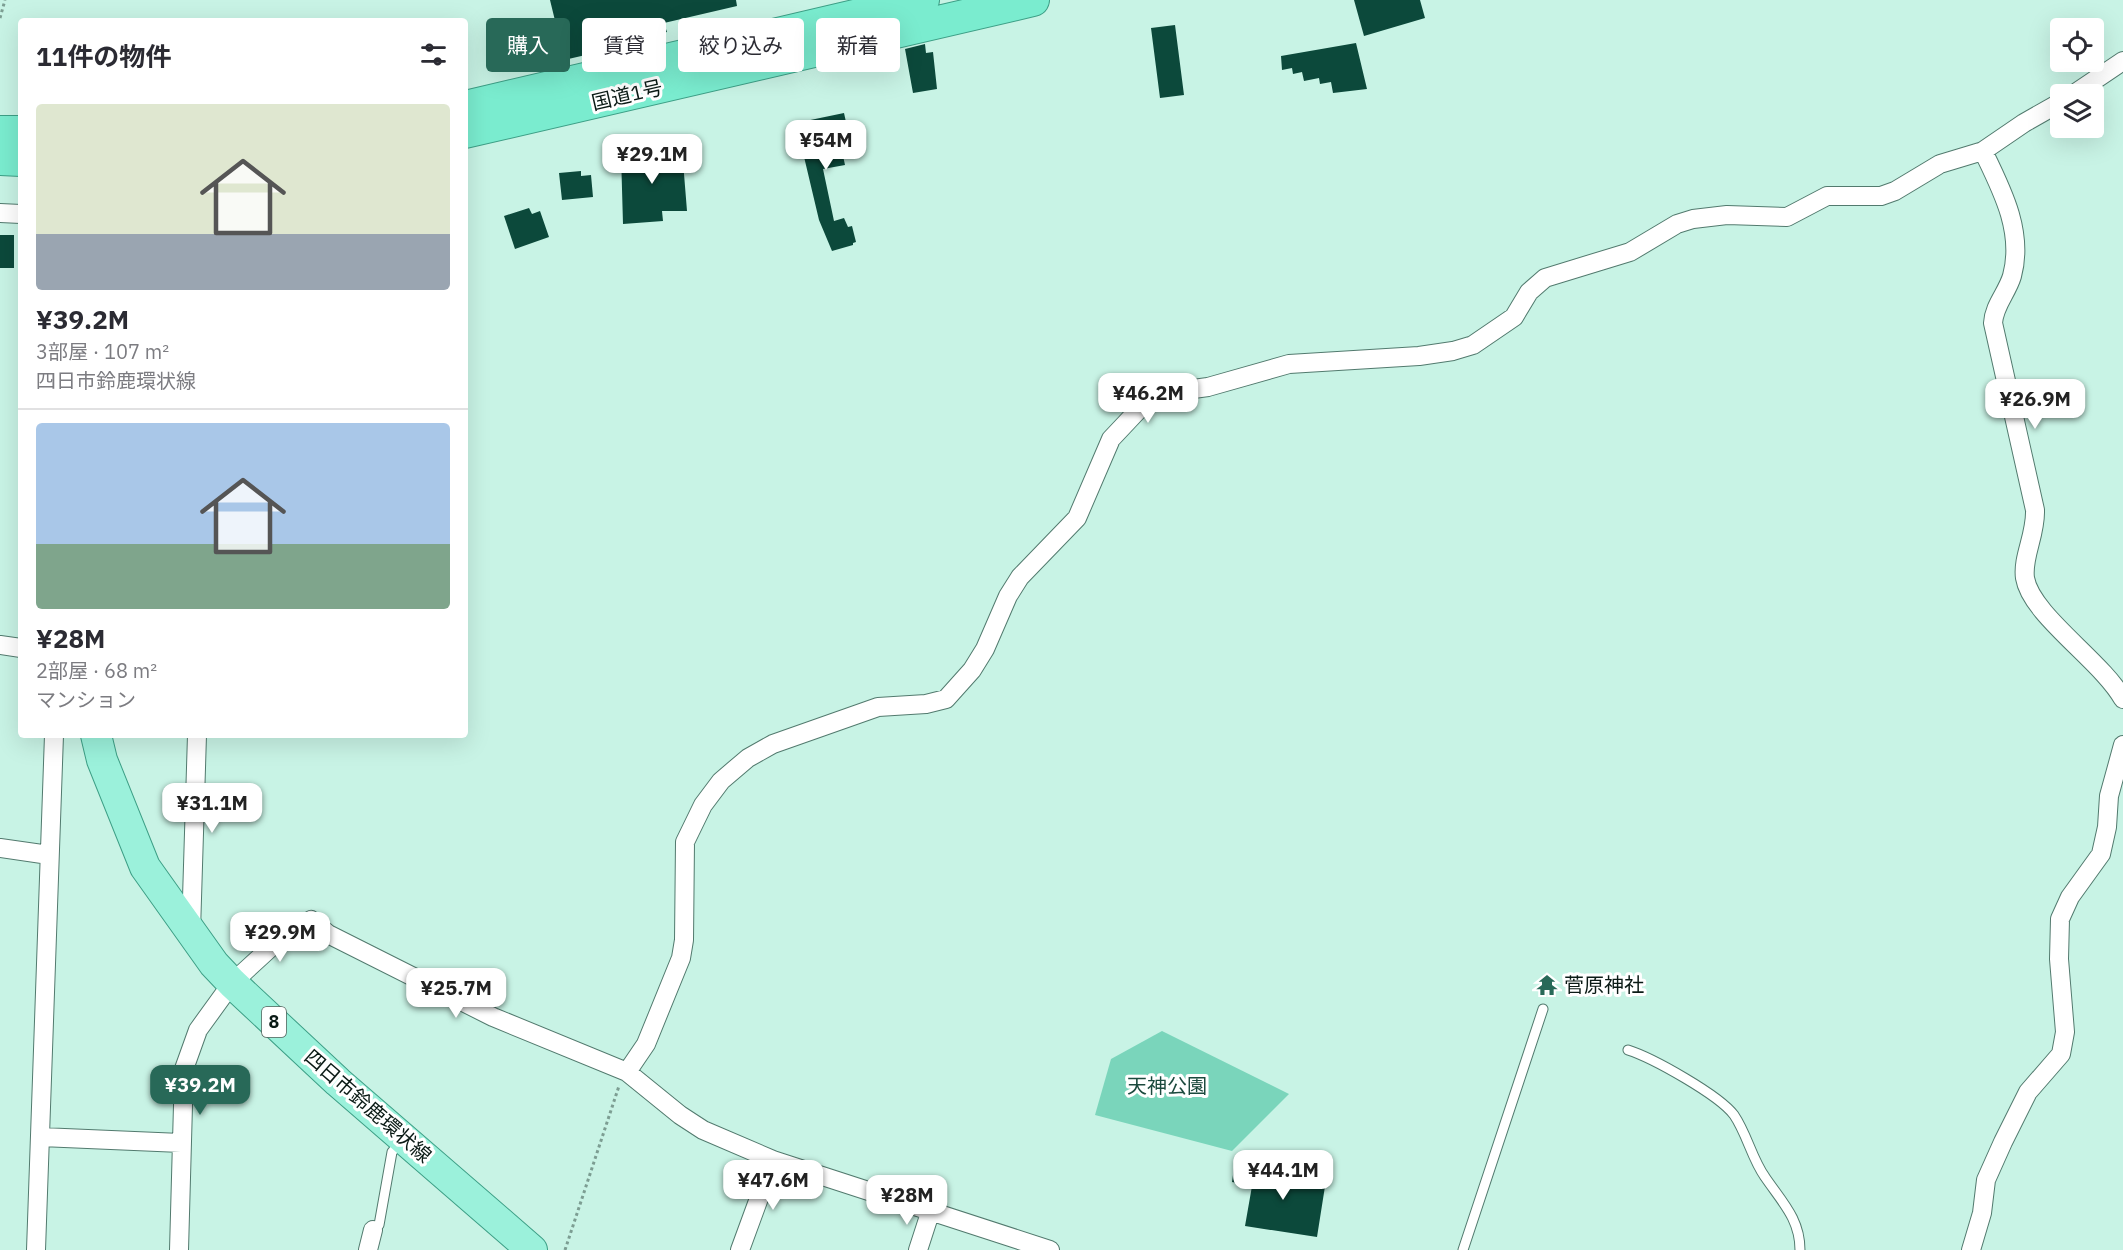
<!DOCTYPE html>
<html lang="ja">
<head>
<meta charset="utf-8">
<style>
  :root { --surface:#fff; --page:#f7f7f7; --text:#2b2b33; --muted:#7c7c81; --line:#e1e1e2; --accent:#286958 }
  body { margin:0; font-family:"IBM Plex Sans","Noto Sans JP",sans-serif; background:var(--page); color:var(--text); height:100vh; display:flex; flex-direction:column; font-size:22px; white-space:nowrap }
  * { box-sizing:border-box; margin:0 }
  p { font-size:20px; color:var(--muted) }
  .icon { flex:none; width:33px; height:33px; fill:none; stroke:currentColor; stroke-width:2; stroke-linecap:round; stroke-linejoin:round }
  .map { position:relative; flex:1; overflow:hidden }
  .details { position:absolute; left:18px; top:18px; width:450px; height:720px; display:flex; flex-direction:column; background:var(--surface); border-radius:6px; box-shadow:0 6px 24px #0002 }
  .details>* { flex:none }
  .hud { position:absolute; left:486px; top:18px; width:570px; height:54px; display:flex; gap:12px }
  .buttons { position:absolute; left:2050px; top:18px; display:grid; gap:12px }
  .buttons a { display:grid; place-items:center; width:54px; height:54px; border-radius:6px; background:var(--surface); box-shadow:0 6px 24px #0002; font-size:30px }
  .price { position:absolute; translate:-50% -51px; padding:0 14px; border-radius:12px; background:#fff; color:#222; font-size:20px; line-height:39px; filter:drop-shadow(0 2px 3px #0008) }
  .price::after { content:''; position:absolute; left:50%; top:36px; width:18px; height:14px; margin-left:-9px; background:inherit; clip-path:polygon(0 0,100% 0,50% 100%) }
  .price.active { background:var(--accent); color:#fff }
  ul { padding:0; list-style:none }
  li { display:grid; align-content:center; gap:12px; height:318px; padding:0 18px }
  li+li { border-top:2px solid var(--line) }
  li span { display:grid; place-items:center; height:186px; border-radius:6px; color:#555 }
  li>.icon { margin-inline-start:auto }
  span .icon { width:108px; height:108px; fill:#fffc; stroke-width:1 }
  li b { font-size:26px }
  h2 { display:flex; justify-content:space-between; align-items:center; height:72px; padding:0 18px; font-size:26px }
  .pill { padding:0 21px; border-radius:6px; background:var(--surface); box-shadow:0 6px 24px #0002; font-size:21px; line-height:54px }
  .pill.active { background:var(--accent); color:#fff }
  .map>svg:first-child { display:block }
  .green { fill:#7ad5bb }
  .building { fill:#0c493b }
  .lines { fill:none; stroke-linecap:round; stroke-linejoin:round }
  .service-casing { stroke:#527a6e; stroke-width:11 }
  .minor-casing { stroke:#527a6e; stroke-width:20 }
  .primary-casing { stroke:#3d9f86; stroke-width:32 }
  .trunk-casing { stroke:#3d9f86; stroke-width:34 }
  .path { stroke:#7c9d92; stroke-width:3; stroke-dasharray:3 3; stroke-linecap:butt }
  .service { stroke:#fff; stroke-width:9 }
  .minor { stroke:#fff; stroke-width:18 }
  .primary { stroke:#9bf1db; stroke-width:30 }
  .trunk { stroke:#7aeccf; stroke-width:32 }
  .labels { text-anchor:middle; stroke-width:6; stroke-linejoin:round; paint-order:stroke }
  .shield { fill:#fff; stroke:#545f5b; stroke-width:1.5 }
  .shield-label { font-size:18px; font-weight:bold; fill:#0a1a15 }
  .street-label { font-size:20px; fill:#0a1a15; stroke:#fff }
  .poi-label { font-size:20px; fill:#0a1a15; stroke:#fff; text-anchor:start }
  .park-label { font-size:20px; fill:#1c4a3e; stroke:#fff }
</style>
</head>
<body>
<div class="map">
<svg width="2123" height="1250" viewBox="0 0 2123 1250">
  <rect width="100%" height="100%" fill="#c8f3e5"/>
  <path class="green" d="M1162,1031L1289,1094L1232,1151L1095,1115L1111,1059Z"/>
  <path class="building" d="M550,0H736L737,6L664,23L667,32L602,47L603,51L538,66L533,44L559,37Z
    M1354,0H1420L1425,18L1364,36Z
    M1175,25L1184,95L1160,98L1151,28Z
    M1356,43L1367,89L1333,93L1331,82L1320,84L1319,78L1304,81L1302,72L1293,74L1292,68L1282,70L1281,56Z
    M925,44L926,53L933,52L937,89L913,93L905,49Z
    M844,113L852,149L842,151L845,165L823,169L834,221L844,218L848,227L852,226L856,242L853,243V245L832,251L819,220L796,123Z
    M682,149L687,211H662L663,221L623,224L621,154Z
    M581,171V176L591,175L593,197L562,200L559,173Z
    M529,208L532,214L540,211L549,237L515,249L504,216Z
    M0,235H14V268H0Z
    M1234,1168L1254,1171L1255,1168L1326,1180L1317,1237L1245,1226L1252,1186L1232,1182Z"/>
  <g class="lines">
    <defs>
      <path id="service" d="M1628,1050C1653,1058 1719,1095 1734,1115C1747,1134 1752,1159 1765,1177C1782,1202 1800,1219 1800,1250
        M373,1230L379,1225L392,1152L400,1143
        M1463,1250L1543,1009"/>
      <path id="minor" d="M2074,94L2123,61
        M1983,151C2002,190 2024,232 2012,276C2007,293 1994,305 1993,323L2035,510C2036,535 2022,557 2025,578C2031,615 2102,661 2123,699
        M0,213L21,214
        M0,645L21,648
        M0,848L49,855
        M191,931L197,735
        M627,1072L646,1044L681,958L684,940L685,842L703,805L721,781L748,758L773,744L878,707L926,704L946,699L972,670L985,649L1008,596L1020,577L1077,518L1111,439L1143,405L1164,393L1208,387L1289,364L1419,356L1453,351L1473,345L1514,317L1529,292L1545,278L1630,252L1677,224L1693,219L1727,215L1787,217L1827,196H1881L1895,191L1940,164L1983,151L2024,123L2061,102
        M41,1137L181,1143
        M36,1250L54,735
        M179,1250L184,1069L198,1030L232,983L281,938L311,920L328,934L493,1017L627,1072L680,1115L703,1130L773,1160L1050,1250
        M368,1250L373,1230
        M740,1250L773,1160
        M918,1250L930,1213
        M1971,1250L1982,1213L1986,1180L2003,1142L2028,1092L2061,1054L2065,1032L2059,959L2060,919L2070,897L2101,854L2107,827L2109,796L2123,745"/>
      <path id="primary" d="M96,735L102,760L145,867L214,964L232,983L338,1082L532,1250"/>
      <path id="trunk" d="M465,107L923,0
        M0,132H21
        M465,132L1033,0
        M0,159L21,160"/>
    </defs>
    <use href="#service" class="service-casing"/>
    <use href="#minor" class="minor-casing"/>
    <use href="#primary" class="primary-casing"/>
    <use href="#trunk" class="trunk-casing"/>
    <path class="path" d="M0,18L5,0
      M565,1250L619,1086"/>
    <use href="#service" class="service"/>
    <use href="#minor" class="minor"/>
    <use href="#primary" class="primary"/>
    <use href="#trunk" class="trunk"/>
  </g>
  <defs>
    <symbol id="temple-bare" viewBox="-9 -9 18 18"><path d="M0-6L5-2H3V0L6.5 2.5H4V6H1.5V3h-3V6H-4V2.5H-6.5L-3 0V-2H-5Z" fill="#286958" stroke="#fff" stroke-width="2.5" paint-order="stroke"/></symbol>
  </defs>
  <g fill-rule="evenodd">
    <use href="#temple-bare" x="1532" y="970" width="30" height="30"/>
  </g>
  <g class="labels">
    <rect class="shield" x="262" y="1007" width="24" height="30" rx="4.5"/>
    <g class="shield-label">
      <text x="274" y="1028">8</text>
    </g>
    <g class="street-label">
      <text transform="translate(627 95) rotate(-13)" y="7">国道1号</text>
      <text transform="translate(368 1106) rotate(41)" y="7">四日市鈴鹿環状線</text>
    </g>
    <g class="poi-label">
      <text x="1564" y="992">菅原神社</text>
    </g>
    <g class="park-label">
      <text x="1167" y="1093">天神公園</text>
    </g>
  </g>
</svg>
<div class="buttons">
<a><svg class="icon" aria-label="locate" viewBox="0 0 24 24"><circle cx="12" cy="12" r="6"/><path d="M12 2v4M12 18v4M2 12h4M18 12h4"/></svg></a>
<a><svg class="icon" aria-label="layers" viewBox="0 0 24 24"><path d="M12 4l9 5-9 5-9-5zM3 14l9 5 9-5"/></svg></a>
</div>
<b class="price" style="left:826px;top:171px">¥54M</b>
<b class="price" style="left:652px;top:185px">¥29.1M</b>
<b class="price" style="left:1148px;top:424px">¥46.2M</b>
<b class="price" style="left:2035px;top:430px">¥26.9M</b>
<b class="price" style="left:212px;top:834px">¥31.1M</b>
<b class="price" style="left:280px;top:963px">¥29.9M</b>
<b class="price" style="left:456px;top:1019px">¥25.7M</b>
<b class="price active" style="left:200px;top:1116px">¥39.2M</b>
<b class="price" style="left:1283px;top:1201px">¥44.1M</b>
<b class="price" style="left:773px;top:1211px">¥47.6M</b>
<b class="price" style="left:907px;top:1226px">¥28M</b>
<div class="hud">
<a class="pill active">購入</a>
<a class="pill">賃貸</a>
<a class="pill">絞り込み</a>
<a class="pill">新着</a>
</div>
<section class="details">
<h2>11件の物件<svg class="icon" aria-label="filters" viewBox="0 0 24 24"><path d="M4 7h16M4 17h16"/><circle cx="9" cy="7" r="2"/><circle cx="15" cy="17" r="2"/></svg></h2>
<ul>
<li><span style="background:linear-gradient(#dfe7d0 70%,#9aa5b1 0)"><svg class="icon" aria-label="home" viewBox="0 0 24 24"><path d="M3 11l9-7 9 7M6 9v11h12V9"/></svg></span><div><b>¥39.2M</b><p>3部屋 · 107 m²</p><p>四日市鈴鹿環状線</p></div></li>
<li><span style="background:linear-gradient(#a9c7e8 65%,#7fa58c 0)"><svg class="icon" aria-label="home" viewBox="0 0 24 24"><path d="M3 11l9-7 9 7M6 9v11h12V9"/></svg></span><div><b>¥28M</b><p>2部屋 · 68 m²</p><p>マンション</p></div></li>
</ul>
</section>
</div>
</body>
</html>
